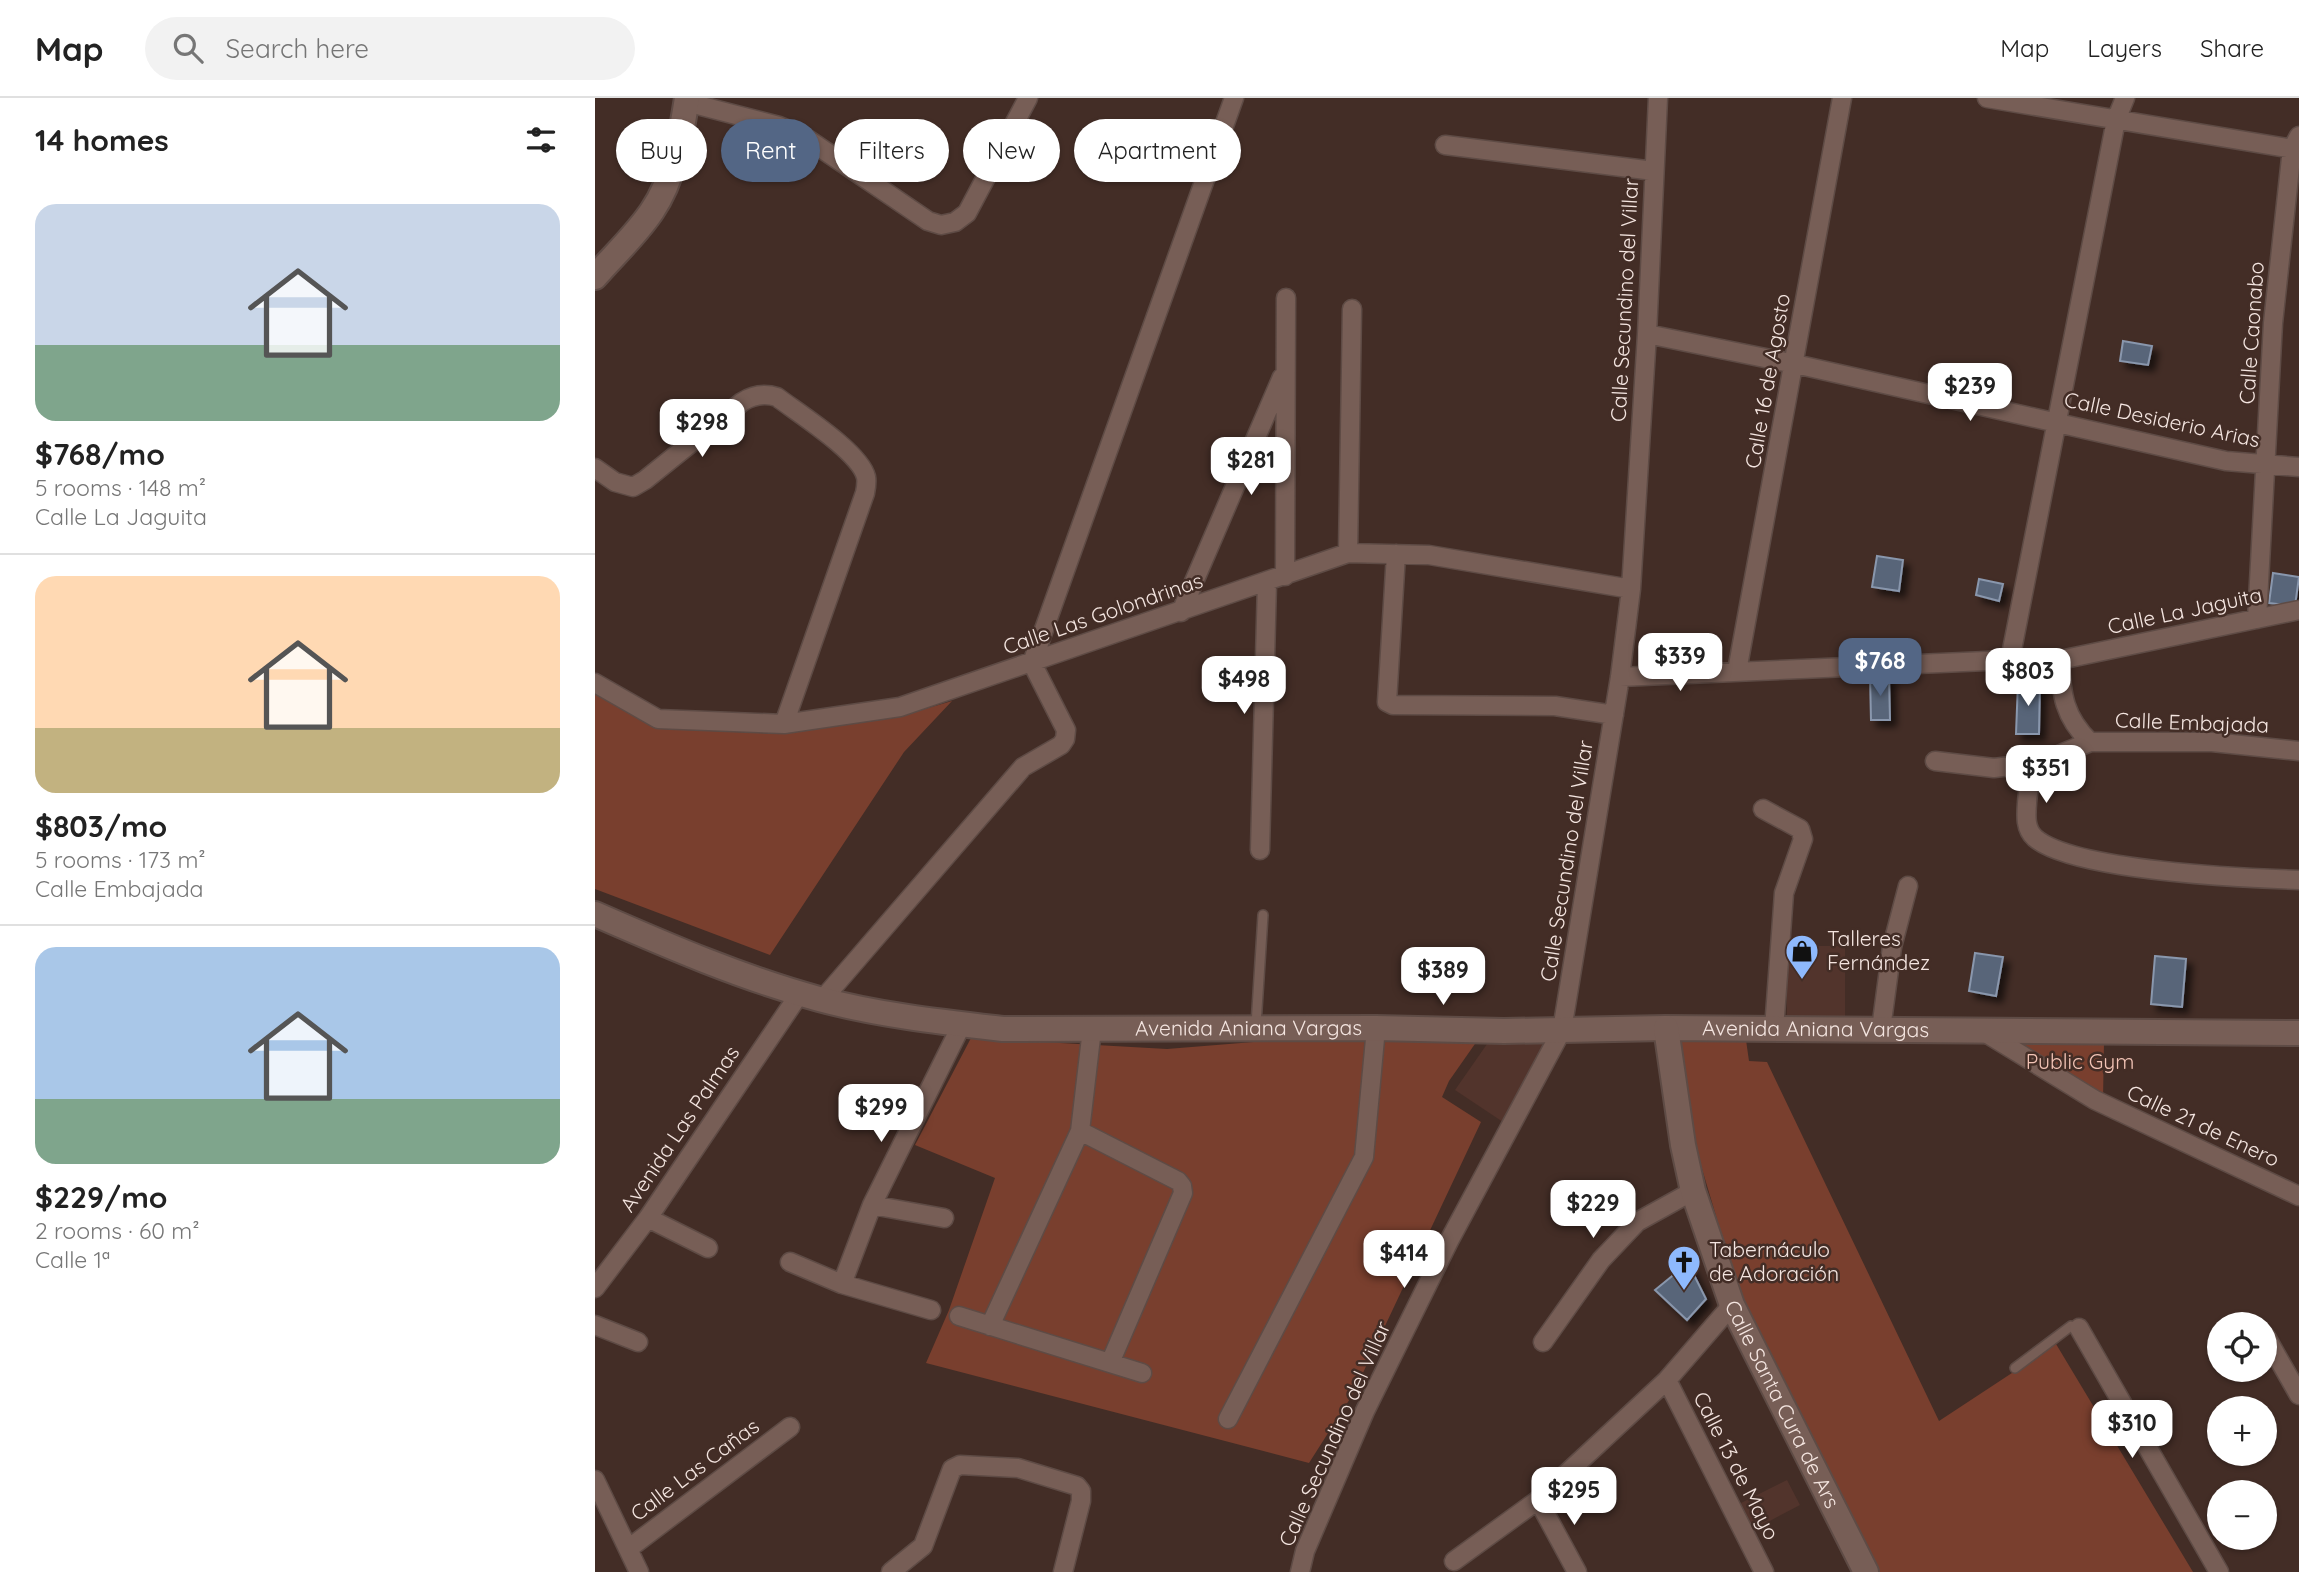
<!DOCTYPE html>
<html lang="en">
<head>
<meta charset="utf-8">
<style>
  :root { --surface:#fff; --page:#f2f2f2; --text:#222; --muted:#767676; --line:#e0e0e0; --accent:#536685 }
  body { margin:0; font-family:Quicksand,sans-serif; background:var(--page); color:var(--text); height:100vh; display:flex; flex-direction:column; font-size:26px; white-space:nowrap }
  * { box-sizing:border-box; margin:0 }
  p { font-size:23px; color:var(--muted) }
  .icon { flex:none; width:38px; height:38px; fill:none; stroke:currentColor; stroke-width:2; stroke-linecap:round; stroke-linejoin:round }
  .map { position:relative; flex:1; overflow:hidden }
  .panel { display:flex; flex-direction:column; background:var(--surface); width:595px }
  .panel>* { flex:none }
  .hud { position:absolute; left:21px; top:21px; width:665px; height:63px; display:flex; gap:14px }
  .tools { position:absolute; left:1612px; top:1214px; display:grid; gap:14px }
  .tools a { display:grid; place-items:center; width:70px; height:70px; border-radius:50%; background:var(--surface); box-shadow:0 2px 5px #0004; font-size:35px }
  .price { position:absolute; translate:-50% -60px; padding:0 16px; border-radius:14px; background:#fff; color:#222; font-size:23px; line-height:46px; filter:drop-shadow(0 2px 4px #0008) }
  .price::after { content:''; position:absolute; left:50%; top:42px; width:21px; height:16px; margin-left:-10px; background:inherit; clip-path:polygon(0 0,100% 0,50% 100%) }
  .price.selected { background:var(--accent); color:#fff }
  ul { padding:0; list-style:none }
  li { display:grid; align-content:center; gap:14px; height:371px; padding:0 35px }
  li+li { border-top:2px solid var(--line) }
  li span { display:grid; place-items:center; height:217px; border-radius:21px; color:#555 }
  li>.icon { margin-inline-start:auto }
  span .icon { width:126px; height:126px; fill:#fffc; stroke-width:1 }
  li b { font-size:30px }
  h2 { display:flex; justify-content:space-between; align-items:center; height:84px; padding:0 35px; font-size:30px }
  .tag { padding:0 24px; border-radius:32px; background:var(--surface); box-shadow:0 2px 5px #0004; font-size:24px; line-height:63px }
  .tag.selected { background:var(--accent); color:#fff }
  header { display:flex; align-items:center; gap:42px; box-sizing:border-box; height:98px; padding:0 35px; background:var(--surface); border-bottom:2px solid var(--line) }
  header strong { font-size:33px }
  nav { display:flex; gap:38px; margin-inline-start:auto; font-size:24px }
  .search { width:490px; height:63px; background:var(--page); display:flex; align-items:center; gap:18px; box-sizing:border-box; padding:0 24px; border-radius:38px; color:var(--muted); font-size:26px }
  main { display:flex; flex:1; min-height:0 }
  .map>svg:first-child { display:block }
  .built { fill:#52342c }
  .green { fill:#793f2e }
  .building { fill:#596579; stroke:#8997ad; stroke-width:2; filter:url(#shadow) }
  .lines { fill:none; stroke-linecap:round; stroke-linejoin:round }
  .lane-casing { stroke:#5e4b45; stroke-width:12 }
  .street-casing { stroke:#5e4b45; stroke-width:21 }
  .secondary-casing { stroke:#5e4b45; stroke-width:28 }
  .lane { stroke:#775e56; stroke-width:9 }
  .street { stroke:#775e56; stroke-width:18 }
  .secondary { stroke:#775e56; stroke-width:24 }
  .labels { text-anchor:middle; stroke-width:5; stroke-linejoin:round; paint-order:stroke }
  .street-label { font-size:21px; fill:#f4e5e0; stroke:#432d26 }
  .poi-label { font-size:21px; fill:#f4e5e0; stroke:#432d26; text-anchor:start }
  .park-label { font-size:21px; fill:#f3c4b6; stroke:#432d26 }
</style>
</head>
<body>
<header>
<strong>Map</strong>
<div class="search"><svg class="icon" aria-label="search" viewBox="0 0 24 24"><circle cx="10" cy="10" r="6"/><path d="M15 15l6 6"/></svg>Search here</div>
<nav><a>Map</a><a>Layers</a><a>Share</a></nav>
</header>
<main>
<section class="panel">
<h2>14 homes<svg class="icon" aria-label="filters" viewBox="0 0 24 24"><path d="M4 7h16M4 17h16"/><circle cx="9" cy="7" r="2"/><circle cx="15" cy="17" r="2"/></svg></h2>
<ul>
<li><span style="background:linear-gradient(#c9d6e8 65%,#7fa58c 0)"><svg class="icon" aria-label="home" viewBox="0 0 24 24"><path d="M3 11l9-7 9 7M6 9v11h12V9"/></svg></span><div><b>$768/mo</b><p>5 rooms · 148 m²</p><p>Calle La Jaguita</p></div></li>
<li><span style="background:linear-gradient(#ffd9b3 70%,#c2b280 0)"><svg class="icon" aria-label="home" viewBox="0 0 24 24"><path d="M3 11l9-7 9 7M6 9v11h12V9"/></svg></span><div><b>$803/mo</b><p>5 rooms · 173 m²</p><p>Calle Embajada</p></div></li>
<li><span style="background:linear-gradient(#a9c7e8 70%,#7fa58c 0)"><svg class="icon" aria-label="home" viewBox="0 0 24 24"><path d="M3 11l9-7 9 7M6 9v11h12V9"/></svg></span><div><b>$229/mo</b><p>2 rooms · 60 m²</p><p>Calle 1ª</p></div></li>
</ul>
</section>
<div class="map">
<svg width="1704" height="1474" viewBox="0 0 1704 1474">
  <defs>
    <filter id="shadow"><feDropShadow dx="6" dy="6" stdDeviation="3.5" flood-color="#0009"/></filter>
  </defs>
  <rect width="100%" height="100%" fill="#432d26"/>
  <path class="built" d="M1192,848H1250V918H1192Z
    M899,936L964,938L914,1028L860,992Z
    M1192,1382L1205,1407L1152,1435L1140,1408Z"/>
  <path class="green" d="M0,591L66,631L188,636L299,620L357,603L309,654L175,857L0,791Z
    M1394,934L1509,944L1508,1002Z
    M756,936L882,943L854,983L847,999L886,1024L758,1296L714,1365L331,1265L354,1212L400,1080L320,1047L376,940L572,951Z
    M1079,940L1151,942L1154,963L1172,964L1344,1323L1461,1246L1598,1474H1279L1147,1205L1099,1044Z"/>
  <path class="building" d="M1528,243L1557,248L1553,267L1525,263Z
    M1282,458L1308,462L1304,493L1277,489Z
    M1678,475L1704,479L1700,508L1674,505Z
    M1384,481L1408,486L1404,503L1381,497Z
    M1275,578H1294L1295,622H1276Z
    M1423,584H1445L1444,636H1421Z
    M1380,855L1408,859L1401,898L1374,893Z
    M1560,858L1591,861L1587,909L1556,906Z
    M1093,1165L1111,1201L1092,1222L1060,1192Z"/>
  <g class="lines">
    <defs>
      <path id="lane" d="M661,927L668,817
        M1420,1270L1476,1228L1484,1230"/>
      <path id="street" d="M1392,0L1704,52
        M91,4L184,28L208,38L333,123L346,127L360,124L372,115L433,0
        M850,47L1059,73
        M1052,236L1200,266L1631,363L1704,369
        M0,370L20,384L38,389L50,382L147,304C158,297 169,295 182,299C203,315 265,354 271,379C272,384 271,390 270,395L189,626
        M753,455L757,211
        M801,456L792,604L798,607L960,608L1019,617
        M690,478L691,200
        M586,514L687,279
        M1662,521L1678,225L1697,51L1704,38
        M1415,562L1521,22L1530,0
        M1465,562C1466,596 1469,619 1495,644H1617L1704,653
        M1142,573L1247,0
        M1025,579L1415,562H1465L1704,512
        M0,585L63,621L189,626L305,609L753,455L834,457L1036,491
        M1495,644C1460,659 1434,662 1432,705C1431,718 1430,731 1440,740C1479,773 1650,780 1704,782
        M1340,663L1399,670L1449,664
        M1168,711L1205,731L1208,741L1189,795L1179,931
        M665,752L672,484
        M227,902L428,669L466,647L470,641L471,632L437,565L639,0
        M1286,931L1297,849L1313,788
        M1386,932L1500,1002L1704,1098
        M485,1033L583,1083L587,1088L588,1095L515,1265
        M277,1107L349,1120
        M53,1120L113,1150
        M195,1164L247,1186L336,1212
        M247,1186L277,1107L367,926
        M0,1190L53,1120L205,895
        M364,1218L547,1275
        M0,1227L43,1244
        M395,1228L485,1033L497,931
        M1484,1230L1624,1474
        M1671,1239L1704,1297
        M948,1244L1006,1162L1042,1124L1098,1093
        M1072,1282L1169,1474
        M633,1321L769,1059L781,930
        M0,1382L44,1474
        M943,1402L982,1474
        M33,1451L195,1329
        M859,1463L943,1402L1072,1282L1137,1207
        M296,1474L328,1448L357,1371L365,1367L423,1370L482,1388L486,1393V1403L468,1474
        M705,1474L710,1453L770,1313L854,1143L967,932L1025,579L1036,491L1052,236L1063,0"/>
      <g id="secondary">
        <path d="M0,179C18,158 41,137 57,113C79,81 86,38 92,0"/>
        <path id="s1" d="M0,816C73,848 147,880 224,901C283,917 347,924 408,931L781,930L909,933L1071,930L1704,935"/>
        <path id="s2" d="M1071,930L1088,1047L1098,1093L1137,1207L1271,1474"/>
      </g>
    </defs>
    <use href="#lane" class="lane-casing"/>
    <use href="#street" class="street-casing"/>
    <use href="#secondary" class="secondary-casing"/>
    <use href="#lane" class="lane"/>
    <use href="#street" class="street"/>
    <use href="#secondary" class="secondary"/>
  </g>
  <defs>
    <symbol id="shop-pin" viewBox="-11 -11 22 30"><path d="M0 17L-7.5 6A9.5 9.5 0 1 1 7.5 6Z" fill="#8eb9fd" stroke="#432d26"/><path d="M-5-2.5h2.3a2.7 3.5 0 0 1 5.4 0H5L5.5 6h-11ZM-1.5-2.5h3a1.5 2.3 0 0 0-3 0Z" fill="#111"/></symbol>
    <symbol id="church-pin" viewBox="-11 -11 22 30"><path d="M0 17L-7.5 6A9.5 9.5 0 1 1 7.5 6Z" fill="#8eb9fd" stroke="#432d26"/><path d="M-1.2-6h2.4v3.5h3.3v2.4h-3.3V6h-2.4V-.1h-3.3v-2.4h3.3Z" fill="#111"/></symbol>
  </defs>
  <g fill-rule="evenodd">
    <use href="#shop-pin" x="1188" y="834" width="38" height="52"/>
    <use href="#church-pin" x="1070" y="1145" width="38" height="52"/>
  </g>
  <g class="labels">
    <g class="street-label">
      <text transform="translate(1030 202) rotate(-87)" y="7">Calle Secundino del Villar</text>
      <text transform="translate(1657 235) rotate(-86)" y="7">Calle Caonabo</text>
      <text transform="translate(1173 283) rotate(-80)" y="7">Calle 16 de Agosto</text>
      <text transform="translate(1567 322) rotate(12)" y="7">Calle Desiderio Arias</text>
      <text transform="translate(1590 513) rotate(-12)" y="7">Calle La Jaguita</text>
      <text transform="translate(508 516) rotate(-19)" y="7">Calle Las Golondrinas</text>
      <text transform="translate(1597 625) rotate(2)" y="7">Calle Embajada</text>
      <text transform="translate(972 763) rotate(-81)" y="7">Calle Secundino del Villar</text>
      <text dy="7" stroke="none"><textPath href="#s1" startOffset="672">Avenida Aniana Vargas</textPath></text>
      <text dy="7" stroke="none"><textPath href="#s1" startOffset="1239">Avenida Aniana Vargas</textPath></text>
      <text transform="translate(1608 1028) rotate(25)" y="7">Calle 21 de Enero</text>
      <text transform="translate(85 1031) rotate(-56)" y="7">Avenida Las Palmas</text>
      <text dy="7" stroke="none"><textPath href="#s2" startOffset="397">Calle Santa Cura de Ars</textPath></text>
      <text transform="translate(740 1336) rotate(-66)" y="7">Calle Secundino del Villar</text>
      <text transform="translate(1141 1368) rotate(63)" y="7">Calle 13 de Mayo</text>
      <text transform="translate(100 1372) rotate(-37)" y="7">Calle Las Cañas</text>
    </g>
    <g class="poi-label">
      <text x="1232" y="848">Talleres<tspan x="1232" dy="24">Fernández</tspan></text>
      <text x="1114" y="1159">Tabernáculo<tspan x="1114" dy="24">de Adoración</tspan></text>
    </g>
    <g class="park-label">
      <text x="1485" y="971">Public Gym</text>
    </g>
  </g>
</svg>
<div class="tools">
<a><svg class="icon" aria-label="locate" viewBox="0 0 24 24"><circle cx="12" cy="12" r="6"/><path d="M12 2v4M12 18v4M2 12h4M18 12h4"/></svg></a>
<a>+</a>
<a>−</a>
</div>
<b class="price" style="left:1375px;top:325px">$239</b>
<b class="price" style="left:107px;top:361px">$298</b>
<b class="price" style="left:656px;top:399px">$281</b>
<b class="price" style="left:1085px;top:595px">$339</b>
<b class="price selected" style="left:1285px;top:600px">$768</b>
<b class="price" style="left:1433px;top:610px">$803</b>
<b class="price" style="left:649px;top:618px">$498</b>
<b class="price" style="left:1451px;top:707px">$351</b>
<b class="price" style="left:848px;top:909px">$389</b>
<b class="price" style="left:286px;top:1046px">$299</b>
<b class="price" style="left:998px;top:1142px">$229</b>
<b class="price" style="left:809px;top:1192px">$414</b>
<b class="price" style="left:1537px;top:1362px">$310</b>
<b class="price" style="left:979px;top:1429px">$295</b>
<div class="hud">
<a class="tag">Buy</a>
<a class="tag selected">Rent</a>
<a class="tag">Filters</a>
<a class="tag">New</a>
<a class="tag">Apartment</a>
</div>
</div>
</main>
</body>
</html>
